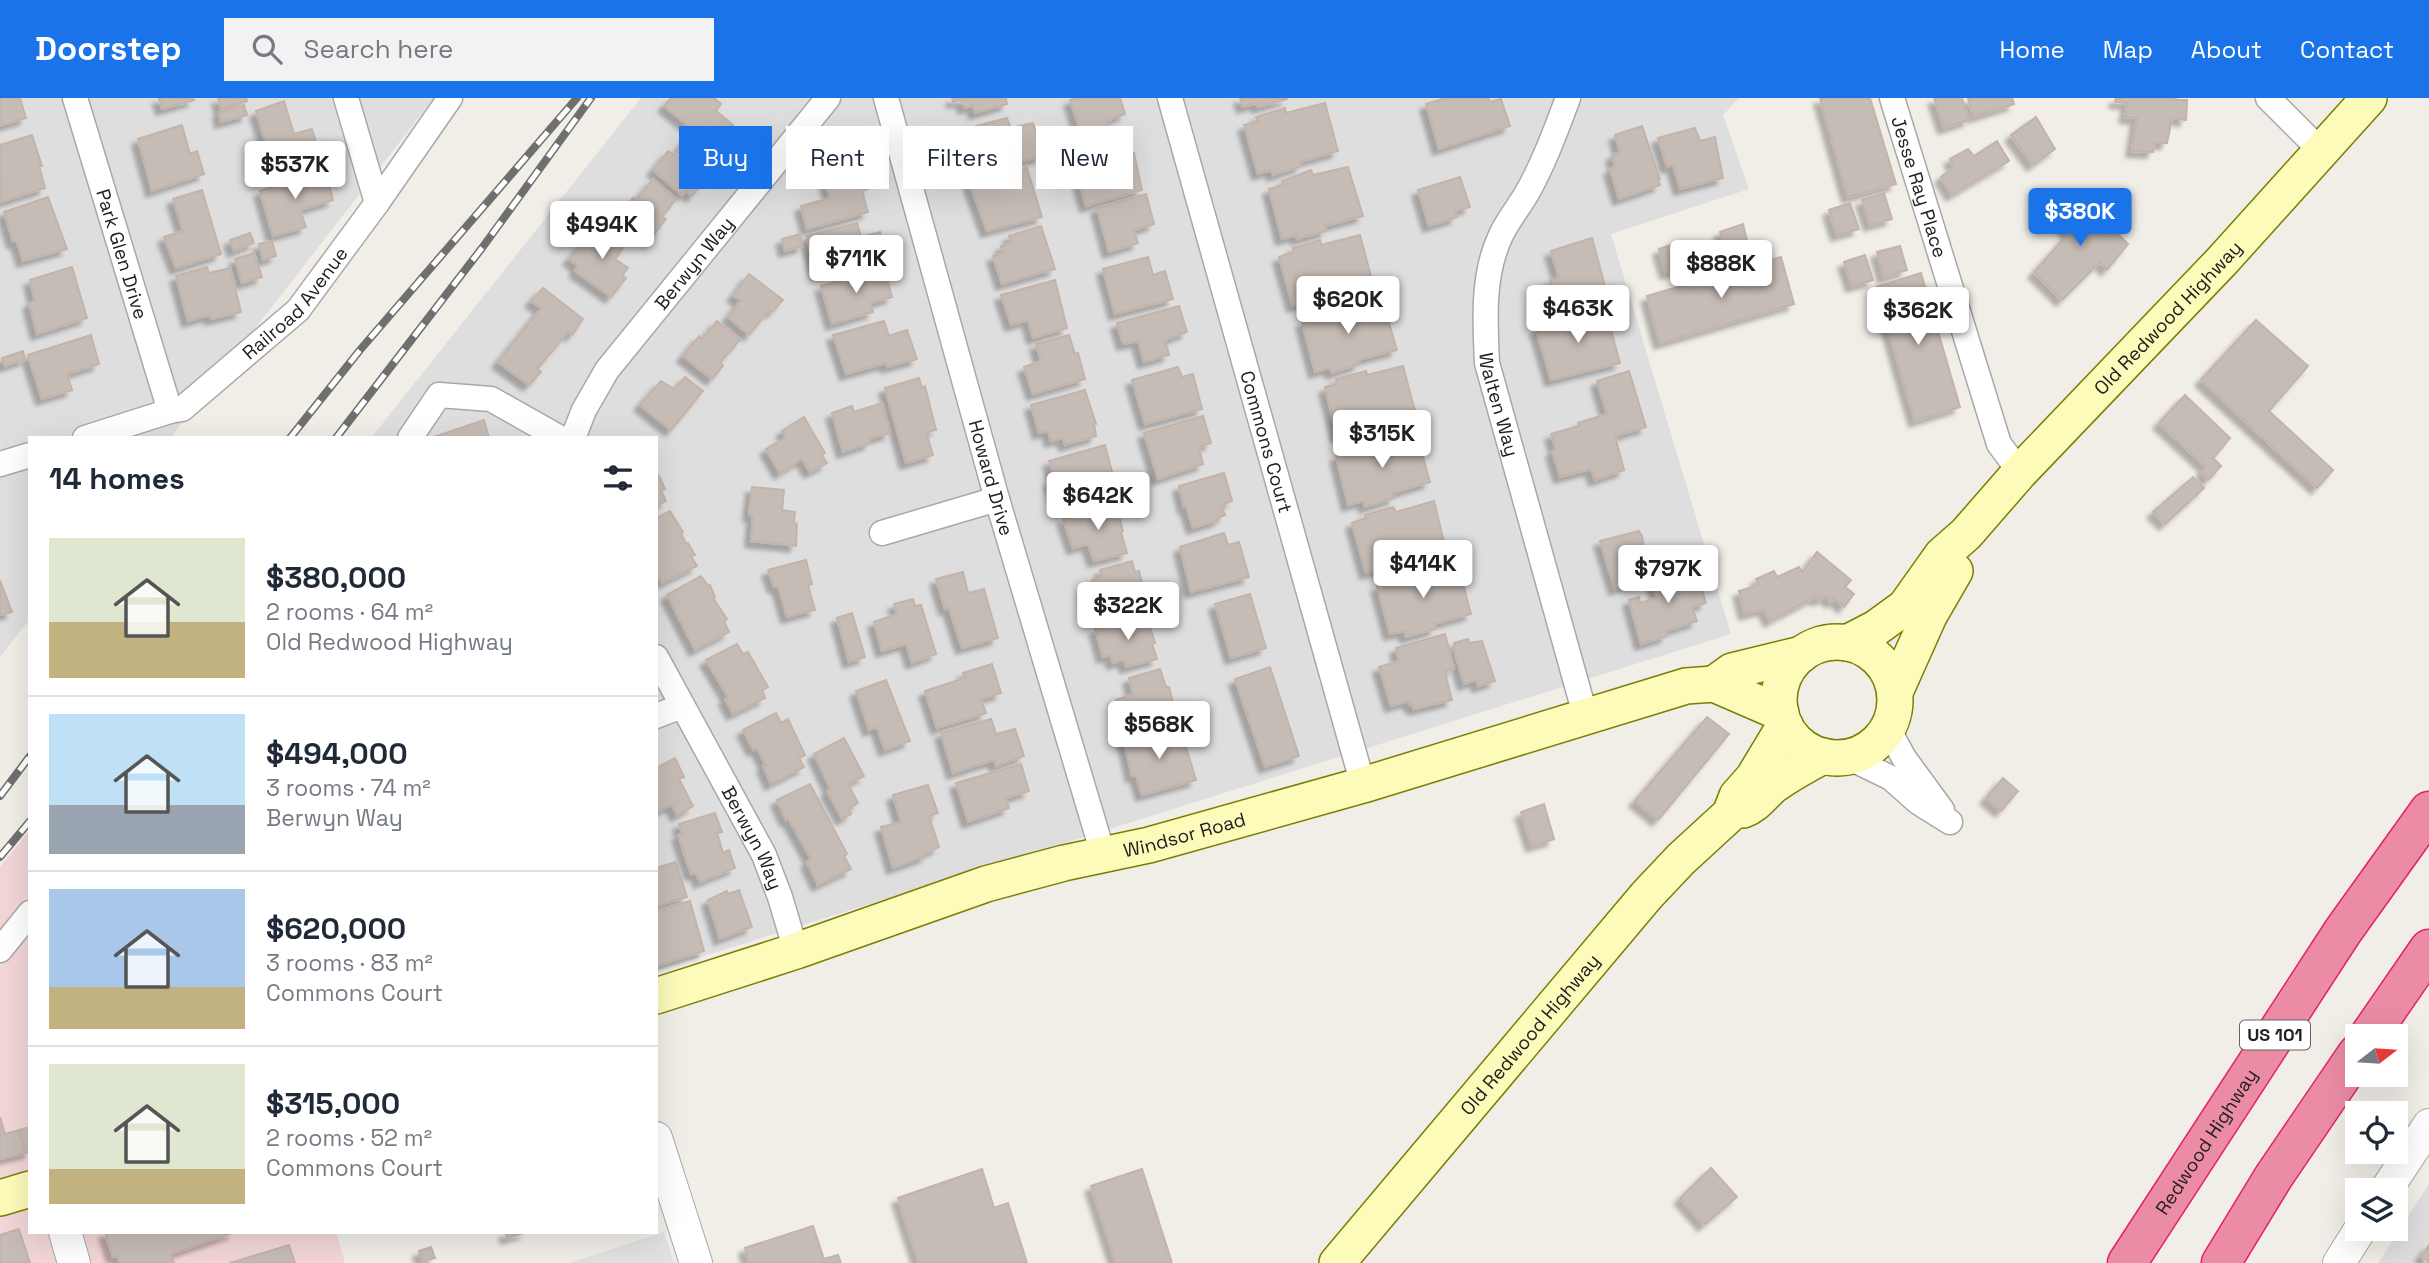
<!DOCTYPE html>
<html lang="en">
<head>
<meta charset="utf-8">
<style>
  :root { --surface:#fff; --page:#f2f2f3; --text:#1f2937; --muted:#747a83; --line:#e0e1e3; --accent:#1a73e8 }
  body { margin:0; font-family:"Space Grotesk",sans-serif; background:var(--page); color:var(--text); height:100vh; display:flex; flex-direction:column; font-size:26px; white-space:nowrap }
  * { box-sizing:border-box; margin:0 }
  p { font-size:23px; color:var(--muted) }
  .icon { flex:none; width:38px; height:38px; fill:none; stroke:currentColor; stroke-width:2; stroke-linecap:round; stroke-linejoin:round }
  .map { position:relative; flex:1; overflow:hidden }
  .side { position:absolute; left:28px; top:338px; width:630px; height:798px; display:flex; flex-direction:column; background:var(--surface); border-radius:0px; box-shadow:0 7px 28px #0002 }
  .side>* { flex:none }
  .top-card { position:absolute; left:679px; top:28px; width:665px; height:63px; display:flex; gap:14px }
  .needle { width:46px; rotate:73deg }
  .tools { position:absolute; left:2345px; top:926px; display:grid; gap:14px }
  .tools a { display:grid; place-items:center; width:63px; height:63px; border-radius:0px; background:var(--surface); box-shadow:0 7px 28px #0002; font-size:35px }
  .price { position:absolute; translate:-50% -60px; padding:0 16px; border-radius:7px; background:#fff; color:#222; font-size:23px; line-height:46px; filter:drop-shadow(0 2px 4px #0008) }
  .price::after { content:''; position:absolute; left:50%; top:42px; width:21px; height:16px; margin-left:-10px; background:inherit; clip-path:polygon(0 0,100% 0,50% 100%) }
  .price.on { background:var(--accent); color:#fff }
  ul { padding:0; list-style:none }
  li { display:flex; align-items:center; gap:21px; height:175px; padding:0 21px }
  li+li { border-top:2px solid var(--line) }
  li span { display:grid; place-items:center; flex:none; width:196px; height:140px; border-radius:0px; color:#555 }
  li>.icon { margin-inline-start:auto }
  span .icon { width:84px; height:84px; fill:#fffc; stroke-width:1 }
  li b { font-size:30px }
  h2 { display:flex; justify-content:space-between; align-items:center; height:84px; padding:0 21px; font-size:30px }
  .chip { padding:0 24px; border-radius:0px; background:var(--surface); box-shadow:0 7px 28px #0002; font-size:24px; line-height:63px }
  .chip.on { background:var(--accent); color:#fff }
  header { display:flex; align-items:center; gap:42px; box-sizing:border-box; height:98px; padding:0 35px; background:var(--accent); color:#fff }
  header strong { font-size:33px }
  nav { display:flex; gap:38px; margin-inline-start:auto; font-size:24px }
  .search { width:490px; height:63px; background:var(--page); display:flex; align-items:center; gap:18px; box-sizing:border-box; padding:0 24px; border-radius:0px; color:var(--muted); font-size:26px }
  .map>svg:first-child { display:block }
  .residential { fill:#dfdede }
  .commercial { fill:#f2d6d7 }
  .parking { fill:#e1e1e1 }
  .building { fill:#c6bcb6; stroke:#c4b3a8; stroke-width:2; filter:url(#shadow) }
  .lines { fill:none; stroke-linecap:round; stroke-linejoin:round }
  .minor-casing { stroke:#a8a8a8; stroke-width:27 }
  .tertiary-casing { stroke:#a8a8a8; stroke-width:34 }
  .secondary-casing { stroke:#797f00; stroke-width:38 }
  .motorway-casing { stroke:#e3216f; stroke-width:41 }
  .minor { stroke:#fff; stroke-width:24 }
  .tertiary { stroke:#fff; stroke-width:32 }
  .secondary { stroke:#fcfbba; stroke-width:35 }
  .motorway { stroke:#eb8ca4; stroke-width:38 }
  .rail-casing { stroke:#6f6f6f; stroke-width:8 }
  .rail { stroke:#fff; stroke-width:5; stroke-dasharray:16; stroke-linecap:butt }
  .labels { text-anchor:middle; stroke-width:7; stroke-linejoin:round; paint-order:stroke }
  .shield { fill:#fff; stroke:#646464; stroke-width:2 }
  .shield-label { font-size:18px; font-weight:bold; fill:#212121 }
  .street-label { font-size:19px; fill:#212121; stroke:#fff }
</style>
</head>
<body>
<header>
<strong>Doorstep</strong>
<div class="search"><svg class="icon" aria-label="search" viewBox="0 0 24 24"><circle cx="10" cy="10" r="6"/><path d="M15 15l6 6"/></svg>Search here</div>
<nav><a>Home</a><a>Map</a><a>About</a><a>Contact</a></nav>
</header>
<div class="map">
<svg width="2429" height="1165" viewBox="0 0 2429 1165">
  <defs>
    <filter id="shadow"><feDropShadow dx="-6" dy="6" stdDeviation="2" flood-color="#0004"/></filter>
  </defs>
  <rect width="100%" height="100%" fill="#f1ede7"/>
  <path class="residential" d="M0,0H434L171,339L30,340V521L0,559Z
    M641,0H1739L1723,17L1749,91L1611,136L1731,536L656,873V340H371Z
    M2429,1086V1165H2378Z"/>
  <path class="commercial" d="M30,732V1134H336L345,1165H0V769Z"/>
  <path class="parking" d="M664,1134L674,1165H569Z"/>
  <path class="building" d="M0,0H20L26,20L0,28Z
    M159,0H193L194,2L162,11Z
    M218,0H246L247,3L221,11Z
    M671,0H714L721,6L716,13L733,27L716,51L664,8Z
    M952,0H1006L1007,6L975,15L973,7L965,10L961,2L953,4Z
    M1077,0H1120L1125,16L1107,23L1110,35L1083,42L1070,2Z
    M1240,0H1287V1L1258,9L1257,5L1243,9Z
    M1446,0H1488L1490,4L1501,1L1510,28L1439,51L1426,6Z
    M1820,0H1870L1896,86L1848,99Z
    M1934,0H1962L1969,22L1944,30Z
    M1968,0H2012L2014,6L1973,19Z
    M2116,0H2176L2175,2H2187L2186,22L2172,20L2167,45H2155L2153,54L2132,53L2137,20L2125,19L2128,5L2115,4Z
    M284,3L294,36L312,31L321,62L275,75L256,13Z
    M1325,5L1338,53L1300,64L1301,68L1273,77L1271,72L1258,76L1244,27L1258,24L1256,19L1285,10L1286,15Z
    M244,7L247,17L221,24L219,14Z
    M2036,19L2055,51L2033,67L2011,37Z
    M1007,20L1011,30L1033,25L1042,58L968,78L960,50L970,47L968,38L978,36L976,28Z
    M182,27L190,56L197,53L204,76L152,93L138,41Z
    M1642,28L1660,81H1658L1660,87L1619,101L1610,71L1615,69L1612,57L1620,54L1615,37Z
    M1695,30L1700,43L1715,39L1723,80L1680,91L1673,67L1667,69L1658,40Z
    M32,37L42,68H39L45,90L1,104L0,47Z
    M688,39L707,54L699,65L701,66L697,74L705,81L692,98L686,93L682,97L653,72L668,53L674,57Z
    M1997,43L2009,63L1952,97L1941,79L1954,69L1950,61L1968,51L1974,58Z
    M1117,48L1121,60L1134,55L1142,92L1086,108L1073,62Z
    M1069,62L1073,80L1063,82L1059,64Z
    M861,66L868,91L862,93L868,114L807,131L801,108L830,100L823,74Z
    M1348,69L1363,118L1325,128L1326,133L1297,141L1296,137L1282,141L1269,91L1283,87L1282,83L1311,72L1313,77Z
    M1027,70L1042,119L987,133L969,84Z
    M325,72L333,102L300,112L306,129L273,138L260,93Z
    M1460,79L1470,109L1455,113L1457,119L1429,128L1418,92Z
    M653,81L676,101L662,119L666,121L649,142L618,118L633,100L635,103Z
    M202,92L221,156L176,170L164,139L183,133L173,101Z
    M1884,95L1892,121L1870,127L1862,102Z
    M1146,96L1154,126L1134,132L1138,145L1109,154L1097,110Z
    M2078,96L2128,146L2107,172L2100,164L2062,202L2034,174L2069,135L2055,119Z
    M48,99L67,151L23,163L17,144H13L4,114Z
    M1850,105L1859,131L1837,137L1829,112Z
    M857,125L861,139L880,134L889,163L859,171L858,165L817,176L806,138Z
    M1743,126L1749,151L1727,158L1720,134Z
    M606,127L627,144L615,161L628,170L622,178L626,180L611,199L575,173L578,168L569,161L586,141L590,144Z
    M1041,128L1055,171L1002,186L993,158L1003,155L1001,148L1011,145L1009,138Z
    M250,135L254,145L234,153L230,142Z
    M800,136L803,148L785,153L782,141Z
    M1360,137L1373,186L1335,197L1337,202L1308,210L1306,205L1293,208L1279,159L1294,154L1293,150L1320,142L1321,147Z
    M1592,140L1606,192L1596,195L1599,207L1560,217L1550,182L1559,180L1551,153Z
    M272,143L276,158L263,162L259,146Z
    M1680,144L1688,170L1666,175L1659,151Z
    M1900,148L1907,172L1884,179L1877,154Z
    M254,155L262,179L242,185L235,161Z
    M1865,157L1873,182L1852,188L1844,164Z
    M1148,159L1153,177L1165,173L1173,201L1115,216L1103,171Z
    M1781,159L1794,206L1660,245L1647,198Z
    M72,169L87,220L37,236L29,205L35,203L30,182Z
    M207,169L209,175L230,170L241,214L211,221L210,217L188,223L176,178Z
    M884,170L892,199L870,205L873,214L832,226L821,188Z
    M1921,175L1960,309L1915,323L1876,189Z
    M749,176L783,202L772,214L769,212L749,237L728,219L741,202L733,198Z
    M1055,182L1067,230L1033,240L1028,222L1011,227L1001,197Z
    M543,190L583,221L572,237L568,234L537,271L541,274L529,287L498,264L541,210L531,203Z
    M1382,202L1397,252L1358,262L1359,266L1332,275L1330,270L1315,274L1302,224L1317,219L1315,215L1343,207L1345,211Z
    M1179,208L1187,234L1165,242L1169,257L1144,264L1138,243L1123,246L1117,225Z
    M1605,210L1620,265L1551,282L1536,231Z
    M2256,222L2308,268L2269,313L2333,372L2317,390L2201,282Z
    M717,223L740,242L720,264L723,268L712,281L683,258L699,238L702,241Z
    M884,223L889,238L907,232L917,261L887,269L886,265L846,276L833,237Z
    M91,237L99,266L67,276L72,292L42,301L28,257Z
    M1069,237L1075,256L1078,255L1085,281L1033,296L1024,269L1041,263L1036,246Z
    M23,253L25,261L5,268L2,260Z
    M1403,268L1416,317L1378,327L1380,332L1353,341L1351,334L1337,338L1325,289L1337,286L1336,281L1366,273L1367,277Z
    M1178,269L1182,279L1193,276L1202,311L1145,326L1132,282Z
    M1629,273L1646,329L1615,338L1624,372L1595,382L1591,371L1560,379L1552,353L1556,352L1551,336L1579,328L1578,325L1607,316L1597,283Z
    M685,279L703,293L671,332L640,307L661,283L674,291Z
    M919,280L922,290L925,288L936,332L926,334L933,357L906,365L885,290Z
    M1085,292L1096,326H1094L1096,338L1065,347L1063,340L1051,343L1048,333L1039,335L1031,307Z
    M2185,297L2230,340L2213,360L2221,368L2208,382L2202,374L2206,369L2159,325Z
    M882,305L890,335L869,341L870,345L843,354L832,315L852,308L854,314Z
    M1203,318L1211,345L1199,349L1203,366L1158,381L1144,335Z
    M804,319L825,355L822,357L827,365L810,374L802,361L780,375L766,351L786,339L782,333Z
    M484,322L489,340H431Z
    M1417,337L1430,384L1393,395L1394,400L1365,409L1364,403L1348,407L1336,358L1351,353L1350,348L1377,341L1378,346Z
    M1105,347L1118,397L1060,412L1050,383L1055,381L1049,363Z
    M1224,375L1232,403L1221,407L1225,417L1218,420L1219,422L1193,430L1186,408L1184,409L1179,388Z
    M659,378L665,391L661,392L666,403L656,408V379Z
    M2193,379L2204,390L2165,426L2153,414Z
    M752,389L784,392L782,412L795,414L794,424L797,426L796,448L751,443L753,418L749,417Z
    M1434,403L1446,452L1407,462L1409,466L1382,474L1380,471L1366,475L1352,425L1366,420L1365,417L1393,409L1396,414Z
    M1116,406L1123,433L1121,434L1127,455L1094,463L1088,446L1073,450L1063,421Z
    M670,413L683,434L681,435L686,446L688,445L695,457L691,458L697,468L662,485L656,474V420Z
    M1639,433L1642,438L1644,449L1633,452L1637,466H1640L1643,481L1615,491L1600,443Z
    M1224,435L1228,447L1239,444L1249,479L1191,494L1180,449Z
    M1817,454L1851,482L1845,489L1854,496L1844,509L1834,500L1832,504L1825,498L1819,502L1815,499L1770,523L1764,511L1745,516L1739,493L1759,487L1756,481L1774,473L1777,479L1799,469L1802,474Z
    M806,462L812,486L808,487L815,512L787,519L778,488L774,489L768,472Z
    M1132,463L1135,474L1139,473L1147,506L1093,520L1085,492L1095,489L1092,482L1102,479L1100,472Z
    M1458,467L1471,516L1434,526L1435,531L1406,539L1405,533L1390,536L1377,488L1392,484L1391,480L1419,472L1420,476Z
    M1695,469L1706,505L1692,509L1697,523L1666,533L1667,538L1641,546L1629,502L1639,499L1640,505L1657,500L1652,482Z
    M963,474L968,495L984,491L998,540L962,550L949,510L945,511L936,481Z
    M701,478L708,488L710,487L715,499L713,500L727,521L724,523L729,534L695,552L667,497Z
    M0,482L12,514L0,517Z
    M1250,496L1266,550L1231,560L1215,506Z
    M913,501L915,508L921,507L936,556L912,565L906,546L882,553L874,524L897,516L894,506Z
    M852,515L865,559L849,564L837,520Z
    M1146,517L1155,545L1152,546L1157,561L1126,569L1124,562L1113,565L1110,557L1103,559L1095,531Z
    M1445,536L1454,570L1445,574L1452,602L1414,611L1412,606L1410,607L1408,603L1391,608L1379,569L1399,563L1396,550Z
    M1468,541L1469,545L1482,543L1495,583L1478,588L1476,582L1464,586L1453,549L1455,548L1454,545Z
    M737,546L743,556L748,554L768,589L762,592L765,600L733,616L725,601L728,599L706,562Z
    M992,566L1001,595L981,601L986,615L937,630L925,593L965,580L963,575Z
    M1270,569L1299,658L1265,669L1235,581Z
    M1160,571L1166,589H1169L1176,616L1124,631L1116,602L1133,596L1129,580Z
    M886,582L910,643L885,652L877,629L869,632L856,593Z
    M776,615L781,625L788,621L805,657L799,660L804,669L771,686L763,668L766,667L757,650L753,652L743,632Z
    M1707,619L1729,636L1658,722L1635,703Z
    M991,621L996,636L1015,631L1024,658L996,668L994,662L953,675L941,635Z
    M1148,633L1152,641L1181,633L1196,682L1142,697L1136,677L1132,678L1123,640Z
    M844,640L864,678L848,686L858,705L849,711L851,716L842,721L827,693L831,692L814,656Z
    M675,660L684,679L679,681L693,708L677,717L672,707L656,714V670Z
    M1021,666L1029,693L1006,700L1009,710L968,724L956,685Z
    M2003,680L2018,693L2001,713L1986,700Z
    M810,686L847,756L844,758L851,771L818,787L807,764L811,761L788,720L786,722L777,702Z
    M928,687L938,715L929,718L939,749L924,756L926,758L893,770L881,729L901,724L893,697Z
    M1544,706L1554,741L1532,748L1521,714Z
    M715,715L722,734L717,735L723,755L729,752L735,770L700,784L696,775L691,776L678,737L682,736L679,726Z
    M676,764L687,799L656,808V770Z
    M739,792L752,829L720,841L708,802L727,793L728,796Z
    M690,803L704,853L656,868V813Z
    M0,1019L5,1036L19,1032L26,1055L0,1061Z
    M30,1029V1054L26,1055L19,1032Z
    M1711,1070L1737,1099L1704,1127L1680,1100Z
    M982,1071L994,1110L1008,1105L1027,1165H919L898,1100Z
    M1142,1071L1172,1165H1116L1091,1088Z
    M813,1128L824,1161L838,1157L841,1165H749L745,1150Z
    M19,1131L30,1165H0V1137Z
    M105,1134H235L171,1156L174,1165H120L117,1158L113,1159Z
    M505,1134H527L507,1140Z
    M289,1147L295,1165H230Z
    M2429,1147V1165H2427L2428,1163L2421,1158Z
    M431,1149L435,1160L422,1164L419,1153Z"/>
  <g class="lines">
    <defs>
      <g id="minor">
        <path id="s1" d="M75,0L170,313"/>
        <path d="M346,0L377,105"/>
        <path id="s2" d="M886,0L997,401L1103,756"/>
        <path id="s3" d="M1170,0L1363,687"/>
        <path id="s4" d="M1568,0C1556,32 1544,65 1527,95C1519,109 1508,122 1501,137C1482,176 1485,223 1487,265L1586,620"/>
        <path id="s5" d="M1892,0L1999,346L2020,374"/>
        <path d="M2268,0L2322,54"/>
        <path id="s6" d="M85,340L170,313L182,311L298,212L377,105L450,0"/>
        <path d="M410,340L439,297L491,301L560,340"/>
        <path id="s7" d="M573,340L584,312L607,272L828,0"/>
        <path d="M0,366L30,357"/>
        <path d="M882,435L997,401"/>
        <path id="s8" d="M656,559L764,757L780,799L796,853"/>
        <path d="M656,618L682,608"/>
        <path d="M1887,629L1904,660L1942,712"/>
        <path d="M1848,659L1891,680L1918,704L1950,724"/>
        <path d="M0,852L30,815"/>
      </g>
      <path id="tertiary" d="M656,1040L696,1165
        M2386,1092L2429,1027
        M65,1134L74,1165
        M2339,1165L2361,1130"/>
      <g id="secondary">
        <circle cx="1837" cy="602" r="58"/>
        <path id="s9" d="M1847,545L1876,530L1905,509L1942,457L1966,436L2020,374L2222,163L2369,0"/>
        <path d="M1714,586L1732,573L1802,556"/>
        <path d="M1895,594L1929,518L1955,473"/>
        <path d="M1743,712C1757,707 1763,696 1774,687C1790,676 1806,667 1823,658"/>
        <path id="s10" d="M656,898L796,853L986,786L1064,765L1149,747L1363,687L1686,588L1714,586L1781,615"/>
        <path d="M0,1100L30,1091"/>
        <path id="s11" d="M1337,1165L1647,797L1681,761L1730,716L1737,698L1753,680L1785,627"/>
      </g>
      <g id="motorway">
        <path d="M2369,938L2429,851"/>
        <path id="s12" d="M2127,1165L2343,833L2429,713"/>
        <path d="M2221,1165L2274,1078L2357,956"/>
      </g>
    </defs>
    <use href="#minor" class="minor-casing"/>
    <use href="#tertiary" class="tertiary-casing"/>
    <use href="#secondary" class="secondary-casing"/>
    <use href="#motorway" class="motorway-casing"/>
    <use href="#minor" class="minor"/>
    <use href="#tertiary" class="tertiary"/>
    <use href="#secondary" class="secondary"/>
    <use href="#motorway" class="motorway"/>
    <defs>
      <path id="rail" d="M290,340L360,252L577,0
        M336,340L482,150L591,0
        M0,698L30,658
        M0,759L30,723"/>
    </defs>
    <use href="#rail" class="rail-casing"/>
    <use href="#rail" class="rail"/>
  </g>
  <g class="labels">
    <rect class="shield" x="2240" y="922.5" width="70" height="29" rx="5"/>
    <g class="shield-label">
      <text x="2275" y="943">US 101</text>
    </g>
    <g class="street-label">
      <text dy="7" stroke="none"><textPath href="#s5" startOffset="93">Jesse Ray Place</textPath></text>
      <text dy="7" stroke="none"><textPath href="#s1" startOffset="163">Park Glen Drive</textPath></text>
      <text dy="7" stroke="none"><textPath href="#s7" startOffset="214">Berwyn Way</textPath></text>
      <text dy="7" stroke="none"><textPath href="#s6" startOffset="257">Railroad Avenue</textPath></text>
      <text dy="7" stroke="none"><textPath href="#s9" startOffset="460">Old Redwood Highway</textPath></text>
      <text dy="7" stroke="none"><textPath href="#s4" startOffset="326">Walten Way</textPath></text>
      <text dy="7" stroke="none"><textPath href="#s3" startOffset="357">Commons Court</textPath></text>
      <text dy="7" stroke="none"><textPath href="#s2" startOffset="394">Howard Drive</textPath></text>
      <text dy="7" stroke="none"><textPath href="#s10" startOffset="553">Windsor Road</textPath></text>
      <text dy="7" stroke="none"><textPath href="#s8" startOffset="205">Berwyn Way</textPath></text>
      <text dy="7" stroke="none"><textPath href="#s11" startOffset="299">Old Redwood Highway</textPath></text>
      <text dy="7" stroke="none"><textPath href="#s12" startOffset="145">Redwood Highway</textPath></text>
    </g>
  </g>
</svg>
<div class="tools">
<a><svg class="needle" viewBox="-14 -14 28 28"><path d="M0-13l5 13h-10z" fill="#e53935"/><path d="M0 13l5-13h-10z" fill="#747a83"/></svg></a>
<a><svg class="icon" aria-label="locate" viewBox="0 0 24 24"><circle cx="12" cy="12" r="6"/><path d="M12 2v4M12 18v4M2 12h4M18 12h4"/></svg></a>
<a><svg class="icon" aria-label="layers" viewBox="0 0 24 24"><path d="M12 4l9 5-9 5-9-5zM3 14l9 5 9-5"/></svg></a>
</div>
<b class="price" style="left:295px;top:103px">$537K</b>
<b class="price on" style="left:2080px;top:150px">$380K</b>
<b class="price" style="left:602px;top:163px">$494K</b>
<b class="price" style="left:856px;top:197px">$711K</b>
<b class="price" style="left:1721px;top:202px">$888K</b>
<b class="price" style="left:1348px;top:238px">$620K</b>
<b class="price" style="left:1578px;top:247px">$463K</b>
<b class="price" style="left:1918px;top:249px">$362K</b>
<b class="price" style="left:1382px;top:372px">$315K</b>
<b class="price" style="left:1098px;top:434px">$642K</b>
<b class="price" style="left:1423px;top:502px">$414K</b>
<b class="price" style="left:1668px;top:507px">$797K</b>
<b class="price" style="left:1128px;top:544px">$322K</b>
<b class="price" style="left:1159px;top:663px">$568K</b>
<div class="top-card">
<a class="chip on">Buy</a>
<a class="chip">Rent</a>
<a class="chip">Filters</a>
<a class="chip">New</a>
</div>
<section class="side">
<h2>14 homes<svg class="icon" aria-label="filters" viewBox="0 0 24 24"><path d="M4 7h16M4 17h16"/><circle cx="9" cy="7" r="2"/><circle cx="15" cy="17" r="2"/></svg></h2>
<ul>
<li><span style="background:linear-gradient(#dfe7d0 60%,#c2b280 0)"><svg class="icon" aria-label="home" viewBox="0 0 24 24"><path d="M3 11l9-7 9 7M6 9v11h12V9"/></svg></span><div><b>$380,000</b><p>2 rooms · 64 m²</p><p>Old Redwood Highway</p></div></li>
<li><span style="background:linear-gradient(#bfe0f5 65%,#9aa5b1 0)"><svg class="icon" aria-label="home" viewBox="0 0 24 24"><path d="M3 11l9-7 9 7M6 9v11h12V9"/></svg></span><div><b>$494,000</b><p>3 rooms · 74 m²</p><p>Berwyn Way</p></div></li>
<li><span style="background:linear-gradient(#a9c7e8 70%,#c2b280 0)"><svg class="icon" aria-label="home" viewBox="0 0 24 24"><path d="M3 11l9-7 9 7M6 9v11h12V9"/></svg></span><div><b>$620,000</b><p>3 rooms · 83 m²</p><p>Commons Court</p></div></li>
<li><span style="background:linear-gradient(#dfe7d0 75%,#c2b280 0)"><svg class="icon" aria-label="home" viewBox="0 0 24 24"><path d="M3 11l9-7 9 7M6 9v11h12V9"/></svg></span><div><b>$315,000</b><p>2 rooms · 52 m²</p><p>Commons Court</p></div></li>
</ul>
</section>
</div>
</body>
</html>
